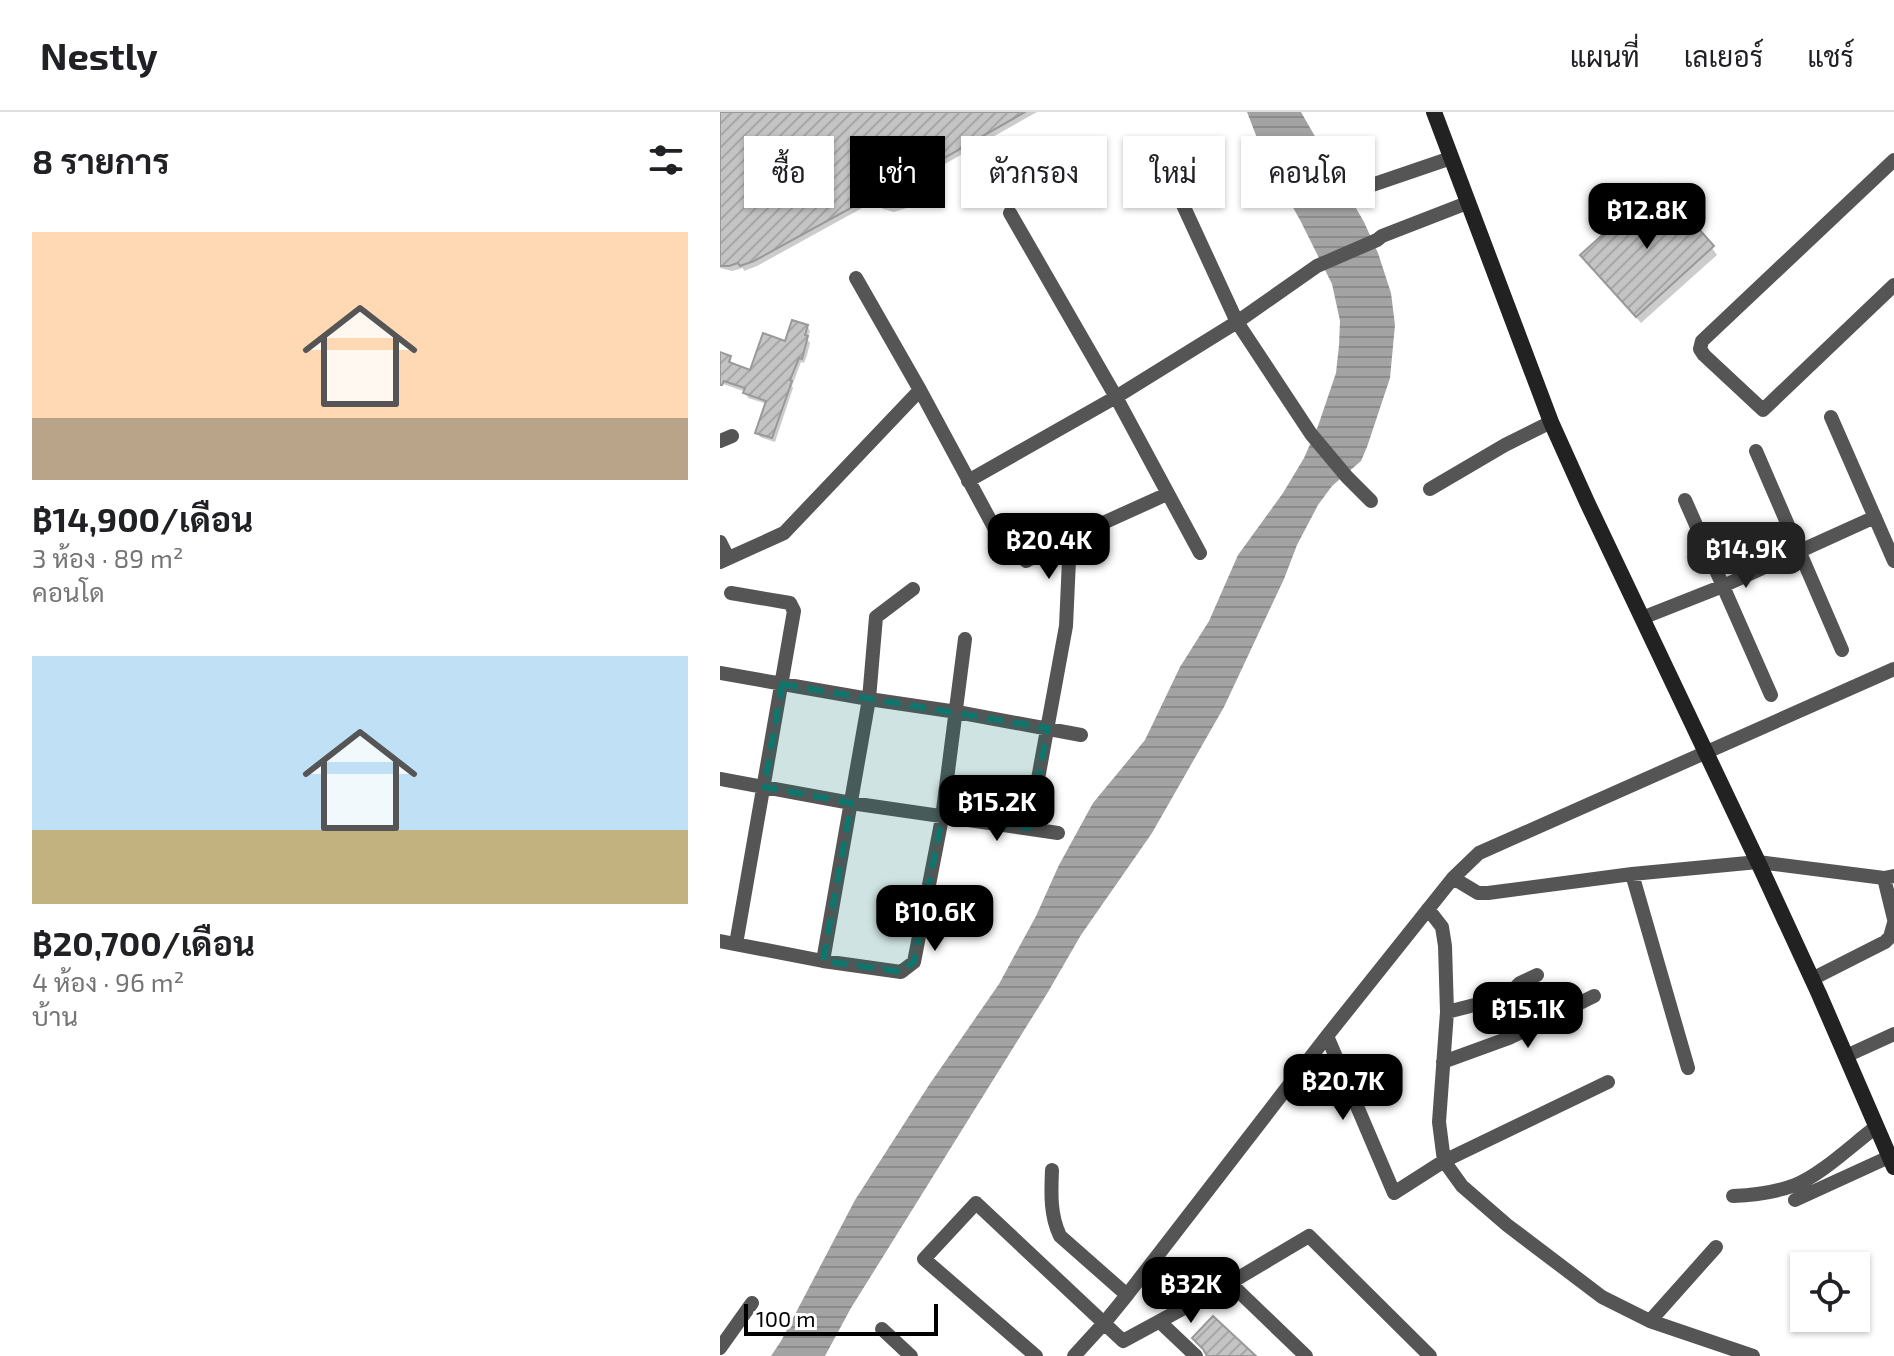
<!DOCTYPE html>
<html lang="th">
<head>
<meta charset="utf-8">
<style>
  :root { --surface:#fff; --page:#f6f6f6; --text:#202124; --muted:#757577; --line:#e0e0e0; --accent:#000 }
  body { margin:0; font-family:"Exo 2",Sarabun,sans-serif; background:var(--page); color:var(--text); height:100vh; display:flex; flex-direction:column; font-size:30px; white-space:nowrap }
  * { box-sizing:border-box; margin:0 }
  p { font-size:26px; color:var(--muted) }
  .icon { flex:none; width:44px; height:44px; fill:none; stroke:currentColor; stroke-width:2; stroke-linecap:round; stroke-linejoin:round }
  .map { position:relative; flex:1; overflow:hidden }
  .details { display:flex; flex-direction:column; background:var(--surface); width:720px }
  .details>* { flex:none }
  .banner { position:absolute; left:24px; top:24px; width:760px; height:72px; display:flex; gap:16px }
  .fabs { position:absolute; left:1070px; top:1140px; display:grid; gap:16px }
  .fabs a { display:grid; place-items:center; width:80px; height:80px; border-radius:0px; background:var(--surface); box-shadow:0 2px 6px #0004; font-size:40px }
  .scale { position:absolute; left:24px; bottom:20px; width:194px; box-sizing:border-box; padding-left:8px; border:4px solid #000; border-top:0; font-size:22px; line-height:28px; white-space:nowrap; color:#000; -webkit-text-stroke:6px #fff; paint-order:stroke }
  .price { position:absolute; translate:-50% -68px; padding:0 18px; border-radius:16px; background:var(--accent); color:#fff; font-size:26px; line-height:52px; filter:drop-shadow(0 2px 4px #0008) }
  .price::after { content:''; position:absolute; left:50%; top:48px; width:24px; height:18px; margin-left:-12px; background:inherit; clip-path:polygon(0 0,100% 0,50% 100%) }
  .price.current { background:#222; color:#fff }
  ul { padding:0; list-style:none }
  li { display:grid; align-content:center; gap:16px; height:424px; padding:0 32px }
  li span { display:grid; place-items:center; height:248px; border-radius:0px; color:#555 }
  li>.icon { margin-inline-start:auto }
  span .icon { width:144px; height:144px; fill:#fffc; stroke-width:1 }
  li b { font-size:34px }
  h2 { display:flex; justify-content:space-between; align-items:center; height:96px; padding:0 32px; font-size:34px }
  .tag { padding:0 28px; border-radius:0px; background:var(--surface); box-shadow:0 2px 6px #0004; font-size:28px; line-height:72px }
  .tag.current { background:var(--accent); color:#fff }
  header { display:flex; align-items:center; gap:48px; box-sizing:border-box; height:112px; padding:0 40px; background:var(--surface); border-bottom:2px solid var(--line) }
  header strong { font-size:38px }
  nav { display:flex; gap:44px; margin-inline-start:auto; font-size:28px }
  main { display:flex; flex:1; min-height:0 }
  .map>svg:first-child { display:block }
  .water { fill:url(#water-rules) }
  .shadow { fill:#0003 }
  .building { fill:url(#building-hatch); stroke:#999; stroke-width:2 }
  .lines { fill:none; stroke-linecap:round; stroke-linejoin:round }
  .street { stroke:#555; stroke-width:14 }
  .secondary { stroke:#222; stroke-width:16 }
  .marked { fill:#0f766e; fill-opacity:0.2; stroke:#0f766e; stroke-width:6; stroke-dasharray:16 10; stroke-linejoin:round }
</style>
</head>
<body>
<header>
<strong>Nestly</strong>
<nav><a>แผนที่</a><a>เลเยอร์</a><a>แชร์</a></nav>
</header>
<main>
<section class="details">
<h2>8 รายการ<svg class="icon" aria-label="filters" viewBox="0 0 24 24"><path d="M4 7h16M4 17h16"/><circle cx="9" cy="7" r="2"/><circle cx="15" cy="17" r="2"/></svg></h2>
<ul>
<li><span style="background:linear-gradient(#ffd9b3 75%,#b9a48a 0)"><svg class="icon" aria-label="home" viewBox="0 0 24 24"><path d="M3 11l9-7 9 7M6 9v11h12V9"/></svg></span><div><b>฿14,900/เดือน</b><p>3 ห้อง · 89 m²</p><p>คอนโด</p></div></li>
<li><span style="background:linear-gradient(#bfe0f5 70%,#c2b280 0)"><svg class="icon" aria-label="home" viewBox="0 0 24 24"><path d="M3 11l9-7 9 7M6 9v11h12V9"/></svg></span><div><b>฿20,700/เดือน</b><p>4 ห้อง · 96 m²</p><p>บ้าน</p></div></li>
</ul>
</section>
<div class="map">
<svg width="1174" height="1244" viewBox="0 0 1174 1244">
  <defs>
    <pattern id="water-rules" width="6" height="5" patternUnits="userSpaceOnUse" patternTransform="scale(2)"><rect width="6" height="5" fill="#a3a3a3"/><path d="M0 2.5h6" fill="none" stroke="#8b8b8b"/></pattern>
    <pattern id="building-hatch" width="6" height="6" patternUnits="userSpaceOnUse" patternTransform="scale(2)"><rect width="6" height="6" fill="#c4c4c4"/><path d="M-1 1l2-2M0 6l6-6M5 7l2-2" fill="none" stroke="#a7a7a7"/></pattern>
  </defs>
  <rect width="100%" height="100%" fill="#fff"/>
  <path class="water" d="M527,0H581L644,110L658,141L671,181L675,213L670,266L647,335L641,349L612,374L598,393L577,433L564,467L504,595L432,721L361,823L328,880L131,1196L105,1244H51L61,1229L135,1088L209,973L279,872L316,804L339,753L373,691L425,628L460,555L489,509L518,443L563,381L584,346L598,314L616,261L619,233L620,209L612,172L580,108L544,44Z"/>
  <path class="shadow" d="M0,0H317L200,66V80L198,86L190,95L174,100L163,97L153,90L37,154L24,159L23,156L12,159L0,156Z
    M938,75L992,136L997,143L921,211L867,151Z
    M87,214L90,219L87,227L90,231L87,243L84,251L81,250L72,274L73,276L55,330L40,325L37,320L47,292L28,286L26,280L3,272L0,267V242L10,246L12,253L31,260Z"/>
  <path class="building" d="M0,0H305L198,61V74L196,80L188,89L175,95H170L158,92L149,86L34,149L20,154L18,151L9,154H0Z
    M939,72L994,134L916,205L860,143Z
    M72,208L88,213L85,223L88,224L82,247L79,246L70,268L72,269L52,326L35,321L46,289L23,281L25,276L4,269L2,273H0V240L11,244L9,250L30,258L43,221L65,229Z
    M493,1204L536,1244H487L483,1237L472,1226Z"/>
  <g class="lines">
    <path class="street" d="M439,41L517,210L591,322L627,365L651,389
      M1174,48L982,229L980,237L984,243L1043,298L1174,173
      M646,75L731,46
      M290,101L396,285L480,441
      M136,166L200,278L290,445
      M1111,305L1174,449
      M0,329L12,324
      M1036,339L1122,538
      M248,369L396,285L517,210L597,154L657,128L662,124L747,91
      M710,377L785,333L831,310
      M965,388L1051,583
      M0,430L8,446
      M306,449L350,426L447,382
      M0,450L64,421L200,278
      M11,481L70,491L74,499L16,832
      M922,506L1003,474L1155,405
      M0,561L149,587L237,600L361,623
      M0,667L131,691L338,721
      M309,716L346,514L350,426
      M912,762L968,956
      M1174,764L1164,766L1174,807
      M733,766L758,781H768L912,762L1038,750L1164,766
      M708,797L722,815L725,834L727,900L719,1010L724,1049L742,1074L787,1113L882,1185L930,1209L1033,1244
      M0,829L103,849L181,860L194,850L222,706L245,527
      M103,849L149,587L156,505L193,477
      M1092,867L1165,830L1170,825L1174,811
      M727,900L786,885L800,871L817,863
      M607,924L674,1081L724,1049L888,970
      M1126,944L1174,922
      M723,950L789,926L874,884
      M332,1058C331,1081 330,1103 340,1124L407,1183
      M1013,1084C1034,1083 1054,1081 1075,1073C1101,1063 1133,1032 1156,1015
      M1075,1088L1169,1045
      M510,1171L586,1244
      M930,1209L996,1135
      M440,1210L476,1244
      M162,1217L191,1244
      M0,1236L32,1191
      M316,1244L204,1147L256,1091L403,1229L510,1171L589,1124L710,1244
      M354,1244L385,1210L407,1183L607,924L733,766L759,741L1174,557"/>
    <path class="secondary" d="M714,0L831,310L867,390L1038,750L1099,882L1174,1055"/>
  </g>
  <path class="marked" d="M62,572L328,616L309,716L222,706L194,850L181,860L103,849L131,691L44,675Z"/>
</svg>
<div class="fabs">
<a><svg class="icon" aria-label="locate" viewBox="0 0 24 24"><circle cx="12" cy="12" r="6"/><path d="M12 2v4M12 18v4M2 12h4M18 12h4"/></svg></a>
</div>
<div class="scale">100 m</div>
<b class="price" style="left:927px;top:139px">฿12.8K</b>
<b class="price" style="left:329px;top:469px">฿20.4K</b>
<b class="price current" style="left:1026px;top:478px">฿14.9K</b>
<b class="price" style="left:277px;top:731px">฿15.2K</b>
<b class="price" style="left:215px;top:841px">฿10.6K</b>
<b class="price" style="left:808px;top:938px">฿15.1K</b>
<b class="price" style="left:623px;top:1010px">฿20.7K</b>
<b class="price" style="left:471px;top:1213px">฿32K</b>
<div class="banner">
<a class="tag">ซื้อ</a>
<a class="tag current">เช่า</a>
<a class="tag">ตัวกรอง</a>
<a class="tag">ใหม่</a>
<a class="tag">คอนโด</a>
</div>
</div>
</main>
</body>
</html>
